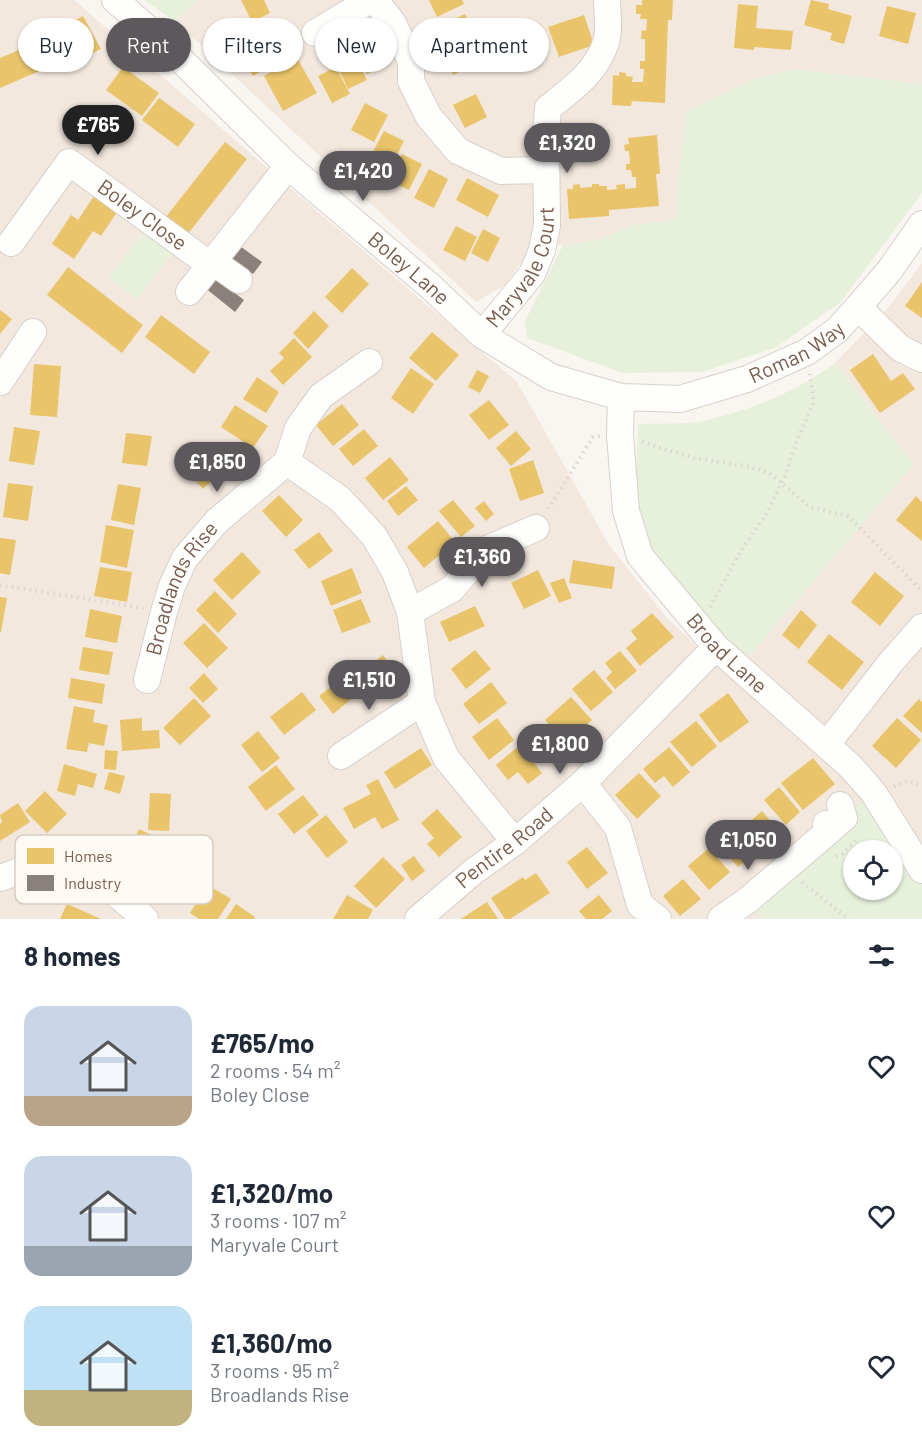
<!DOCTYPE html>
<html lang="en">
<head>
<meta charset="utf-8">
<style>
  :root { --surface:#fff; --page:#f2f2f3; --text:#1f2937; --muted:#747a83; --accent:#5c585b }
  body { margin:0; font-family:Barlow,sans-serif; background:var(--page); color:var(--text); height:100vh; display:flex; flex-direction:column; font-size:22px; white-space:nowrap }
  * { box-sizing:border-box; margin:0 }
  p { font-size:20px; color:var(--muted) }
  .icon { flex:none; width:33px; height:33px; fill:none; stroke:currentColor; stroke-width:2; stroke-linecap:round; stroke-linejoin:round }
  .map { position:relative; height:919px; overflow:hidden }
  .panel { display:flex; flex-direction:column; background:var(--surface); flex:1 }
  .panel>* { flex:none }
  .top-card { position:absolute; left:18px; top:18px; width:600px; height:54px; display:flex; gap:12px }
  .tools { position:absolute; left:843px; top:840px; display:grid; gap:12px }
  .tools a { display:grid; place-items:center; width:60px; height:60px; border-radius:50%; background:var(--surface); box-shadow:0 2px 4px #0004; font-size:30px }
  .price { position:absolute; translate:-50% -51px; padding:0 14px; border-radius:21px; background:var(--accent); color:#fff; font-size:20px; line-height:39px; filter:drop-shadow(0 2px 3px #0008) }
  .price::after { content:''; position:absolute; left:50%; top:36px; width:18px; height:14px; margin-left:-9px; background:inherit; clip-path:polygon(0 0,100% 0,50% 100%) }
  .price.active { background:#222; color:#fff }
  ul { padding:0; list-style:none }
  li { display:flex; align-items:center; gap:18px; height:150px; padding:0 24px }
  li span { display:grid; place-items:center; flex:none; width:168px; height:120px; border-radius:18px; color:#555 }
  li>.icon { margin-inline-start:auto }
  span .icon { width:72px; height:72px; fill:#fffc; stroke-width:1 }
  li b { font-size:26px }
  h2 { display:flex; justify-content:space-between; align-items:center; height:72px; padding:0 24px; font-size:26px }
  .tag { padding:0 21px; border-radius:27px; background:var(--surface); box-shadow:0 2px 4px #0004; font-size:21px; line-height:54px }
  .tag.active { background:var(--accent); color:#fff }
  .map>svg:first-child { display:block }
  .residential { fill:#f2e8de; fill-rule:evenodd }
  .green { fill:#e7f0db; fill-rule:evenodd }
  .homes { fill:#e9c46a }
  .industry { fill:#8a817c }
  .lines { fill:none; stroke-linecap:round; stroke-linejoin:round }
  .minor-casing { stroke:#d7d1cb; stroke-width:28 }
  .path { stroke:#dcd5d0; stroke-width:4; stroke-dasharray:1.5 4.5; stroke-linecap:butt }
  .minor { stroke:#fefefd; stroke-width:26 }
  .labels { text-anchor:middle; stroke-width:6; stroke-linejoin:round; paint-order:stroke }
  .street-label { font-size:21px; fill:#7a5c4d; stroke:#fffaf3 }
  .key { fill:#fffaf3; stroke:#d7cbc1; stroke-width:1.5 }
  .key-label { font-size:16px; fill:#7a5c4d }
</style>
</head>
<body>
<div class="map">
<svg width="922" height="919" viewBox="0 0 922 919">
  <rect width="100%" height="100%" fill="#f9f5f0"/>
  <path class="residential" d="M0,0H74L296,193L517,382L609,545L667,618L733,680L747,659L914,464L835,363L890,306L922,263V919H0ZM854,850H892V890H854Z
    M198,0H922V84L793,69L674,231L563,245L534,244L505,285L476,302L175,21Z"/>
  <path class="green" d="M144,0H198L175,21Z
    M793,69L922,84V193L841,302L775,348L702,372L623,373L527,338L525,321L563,245L595,241L634,225L675,219L685,112L754,79Z
    M144,230L173,251L138,299L109,278Z
    M835,363L914,464L747,659L721,635L654,558L638,515L635,489L638,424C659,423 683,425 703,421C749,411 798,391 835,363Z
    M873,792L922,870V919H762L748,900ZM854,850H892V890H854Z"/>
  <path class="homes" d="M241,0H264L270,13L252,22Z
    M429,0H462L464,4L437,17Z
    M642,0H673L672,20H668L665,103L632,101L631,106L612,105L613,75L619,76V72L626,73V76L633,77L632,82H643L644,69H640V61H645V39H641L642,30L646,31L647,19H640L641,14H636V5H642Z
    M811,0L829,4L828,9L852,16L844,44L830,40L832,33L804,25Z
    M738,4L758,6L756,28L793,31L791,50L754,47V50L734,48Z
    M887,6L916,13L908,44L879,36Z
    M465,14L474,32L445,46L436,28Z
    M584,15L594,45L559,57L548,27Z
    M83,16L101,49L80,60L75,51L57,60L44,36Z
    M260,24L281,59L253,76L232,40Z
    M371,38L385,65L367,74L353,47Z
    M470,43L480,62L453,75L443,56Z
    M33,44L44,69L0,88V58Z
    M353,52L367,80L348,89L335,61Z
    M297,58L317,93L283,111L264,76Z
    M123,67L159,93L142,116L106,90Z
    M336,67L350,94L332,103L318,76Z
    M476,94L487,117L465,128L453,105Z
    M159,98L195,124L178,147L142,120Z
    M365,103L388,115L374,142L351,130Z
    M384,131L404,141L390,169L369,159Z
    M657,135L660,174H656L659,206L609,210V216L569,219L567,189H573V185L580,184V188L592,187V184H599V186H607V190L617,189L616,185L625,184V189L636,188V177H632L631,170H626V164H630L629,151H625L624,145L629,144L628,138Z
    M225,142L247,159L187,235L165,218Z
    M402,154L422,164L409,190L389,180Z
    M429,169L448,179L434,208L414,198Z
    M467,178L499,195L488,217L456,200Z
    M94,196L117,212L101,236L93,231L74,259L52,244L71,215L78,220Z
    M456,226L477,237L465,261L443,250Z
    M483,229L500,238L488,262L471,253Z
    M68,267L143,325L122,353L47,295Z
    M352,268L369,284L342,313L325,297Z
    M922,282V318L905,306Z
    M0,310L12,319L0,334Z
    M314,311L329,326L308,349L293,333Z
    M161,315L210,352L194,374L145,337Z
    M432,332L459,355L436,381L409,358Z
    M294,338L312,357L283,385L270,371L284,358L279,353Z
    M873,354L891,381L903,373L915,389L880,413L850,370Z
    M34,364L61,366L57,417L30,415Z
    M411,368L434,384L413,414L391,398Z
    M477,370L489,376L480,393L468,387Z
    M257,377L279,392L266,413L243,399Z
    M489,400L509,425L489,440L469,415Z
    M342,404L359,425L333,446L316,425Z
    M235,405L268,426L253,448L221,427Z
    M14,427L40,431L34,465L9,461Z
    M364,429L378,446L353,466L339,449Z
    M516,431L531,449L511,466L496,448Z
    M126,433L152,436L147,466L122,463Z
    M215,443L232,461L203,489L186,470Z
    M390,457L409,480L383,500L365,478Z
    M533,460L544,493L520,501L509,469Z
    M8,483L33,486L28,521L3,517Z
    M118,484L141,488L134,525L111,520Z
    M406,486L418,500L398,516L387,501Z
    M279,495L303,520L286,537L262,511Z
    M916,496L922,502V541L896,520Z
    M453,500L475,526L461,537L439,511Z
    M484,501L494,514L486,521L475,508Z
    M438,521L455,542L424,568L407,547Z
    M106,525L134,530L127,568L100,562Z
    M319,532L333,551L309,569L294,550Z
    M0,538L16,540L10,575L0,573Z
    M242,552L261,572L232,600L213,580Z
    M573,560L615,567L612,589L569,583Z
    M100,567L132,572L127,602L94,596Z
    M352,568L362,593L331,606L321,581Z
    M538,570L551,596L524,609L511,583Z
    M875,572L904,596L880,626L851,602Z
    M564,578L572,598L559,603L550,583Z
    M215,591L237,614L218,633L196,610Z
    M0,597L7,598L1,632H0Z
    M361,599L371,622L342,633L333,610Z
    M475,606L485,626L449,642L440,622Z
    M90,609L122,616L117,643L85,637Z
    M801,610L817,625L799,649L782,635Z
    M652,613L674,637L640,666L626,648L637,639L631,631Z
    M204,623L228,648L207,668L183,643Z
    M829,634L864,662L842,690L807,662Z
    M83,647L113,652L109,675L79,670Z
    M475,650L491,669L466,689L451,669Z
    M620,651L637,671L615,689L606,678L612,672L605,663Z
    M383,655L402,679L379,697L360,673Z
    M594,670L613,692L591,711L572,689Z
    M204,673L218,689L203,703L189,688Z
    M345,676L359,693L333,714L319,696Z
    M71,678L105,684L102,704L68,698Z
    M491,682L507,703L479,724L463,704Z
    M302,692L316,710L284,735L270,717Z
    M728,693L749,722L720,743L699,715Z
    M571,697L592,720L566,743L545,720Z
    M194,698L211,716L180,745L163,728Z
    M919,699L922,702V733L903,716Z
    M74,706L95,710L93,722L108,725L104,746L89,743L87,752L66,749Z
    M142,718V731L159,730L160,748L122,751L120,720Z
    M497,718L514,740L489,760L472,737Z
    M897,718L921,740L896,768L872,746Z
    M696,721L717,746L692,767L670,742Z
    M258,731L280,758L262,772L241,745Z
    M520,745L542,773L528,784L518,772L508,780L496,765Z
    M669,747L690,772L673,787L664,776L655,783L643,769Z
    M421,748L432,765L395,789L384,772Z
    M105,750L118,751L116,770L104,769Z
    M813,758L835,784L803,810L781,783Z
    M64,764L97,774L93,788L78,784L75,796L57,791Z
    M276,765L295,789L266,811L248,787Z
    M109,772L125,776L120,794L104,789Z
    M639,773L661,796L637,819L615,795Z
    M378,779L399,820L382,829L375,817L354,829L343,808L371,794L366,785Z
    M779,787L800,812L786,825L764,800Z
    M45,791L67,814L47,833L25,811Z
    M150,793L171,794L169,831L148,830Z
    M303,795L319,815L294,834L278,814Z
    M18,803L30,822L0,841V824L2,822L0,815Z
    M437,809L462,837L439,857L427,844L434,838L421,823Z
    M762,811L783,835L766,851L745,826Z
    M326,815L348,842L327,858L306,831Z
    M733,828L755,853L738,867L716,842Z
    M139,829L158,838L139,881L105,866L114,845L129,852Z
    M587,847L608,873L587,889L567,862Z
    M709,848L730,872L709,890L688,866Z
    M414,856L425,871L412,881L401,865Z
    M383,857L405,879L376,908L354,886Z
    M536,873L550,893L510,919H505L491,898L523,877L525,880Z
    M683,879L701,899L680,916L663,896Z
    M208,885L231,899L218,919H199L190,913Z
    M347,895L373,910L368,919H333Z
    M599,895L612,911L602,919H586L579,911Z
    M487,902L498,919H461Z
    M67,904L101,919H60Z
    M236,904L255,917L254,919H226Z"/>
  <path class="industry" d="M237,244L262,262L253,274L228,256Z
    M213,276L244,300L235,312L204,287Z
    M555,733L565,746L558,753L546,741Z"/>
  <g class="lines">
    <defs>
      <g id="minor">
        <path id="s1" d="M115,0L164,43L288,166L431,287L482,335L551,377L621,397L680,399L747,379L807,352L837,330L858,307L889,271L922,224"/>
        <path d="M375,0L393,23L411,61V81L429,117L458,151L501,171L546,170"/>
        <path d="M315,33L370,0"/>
        <path id="s2" d="M11,243L69,162L209,264"/>
        <path d="M212,261L239,280"/>
        <path d="M189,292L288,166"/>
        <path d="M858,307L900,348L922,359"/>
        <path id="s3" d="M482,335L532,274L542,250L547,226L546,135L548,108C571,90 597,72 606,42C610,30 607,13 607,0"/>
        <path d="M0,382L33,332"/>
        <path id="s4" d="M621,397L620,435L626,511L640,556L716,647L850,766L873,792L922,870"/>
        <path d="M287,462L340,499L374,536L395,572L410,612L422,702L446,758L515,842"/>
        <path d="M410,612L452,589L485,550L536,528"/>
        <path id="s5" d="M147,680L164,612L172,586L185,558L217,521L287,462L298,428L321,396L369,362"/>
        <path d="M827,744L892,661L922,627"/>
        <path d="M341,756L422,702"/>
        <path d="M583,783L618,828L640,905L658,919"/>
        <path d="M829,831L844,818L840,805"/>
        <path d="M0,878C12,874 33,865 45,865C86,867 116,892 145,919"/>
        <path id="s6" d="M418,919L474,871L515,842L583,783L716,647"/>
        <path d="M721,919L748,900L829,831L826,824"/>
      </g>
    </defs>
    <use href="#minor" class="minor-casing"/>
    <path class="path" d="M642,442L694,458L750,467L769,473L810,507L848,516L922,591
      M548,509L593,437L600,436
      M0,585L143,608
      M710,607L742,549L767,513L785,476L796,443L814,402L810,374
      M894,786L908,781L922,785
      M836,856L842,854L856,841
      M802,882L848,919"/>
    <use href="#minor" class="minor"/>
  </g>
  <g class="labels">
    <g class="street-label">
      <text dy="7" stroke="none"><textPath href="#s2" startOffset="190">Boley Close</textPath></text>
      <text dy="7" stroke="none"><textPath href="#s3" startOffset="81">Maryvale Court</textPath></text>
      <text dy="7" stroke="none"><textPath href="#s1" startOffset="398">Boley Lane</textPath></text>
      <text dy="7" stroke="none"><textPath href="#s1" startOffset="836">Roman Way</textPath></text>
      <text dy="7" stroke="none"><textPath href="#s5" startOffset="99">Broadlands Rise</textPath></text>
      <text dy="7" stroke="none"><textPath href="#s4" startOffset="292">Broad Lane</textPath></text>
      <text dy="7" stroke="none"><textPath href="#s6" startOffset="112">Pentire Road</textPath></text>
    </g>
  </g>
  <rect x="15" y="835" width="198" height="69" rx="9" class="key"/>
  <rect x="27" y="848" width="27" height="16" fill="#e9c46a"/>
  <rect x="27" y="875" width="27" height="16" fill="#8a817c"/>
  <g class="key-label">
    <text x="64" y="862">Homes</text>
    <text x="64" y="889">Industry</text>
  </g>
</svg>
<div class="tools">
<a><svg class="icon" aria-label="locate" viewBox="0 0 24 24"><circle cx="12" cy="12" r="6"/><path d="M12 2v4M12 18v4M2 12h4M18 12h4"/></svg></a>
</div>
<b class="price active" style="left:98px;top:156px">£765</b>
<b class="price" style="left:567px;top:174px">£1,320</b>
<b class="price" style="left:363px;top:202px">£1,420</b>
<b class="price" style="left:217px;top:493px">£1,850</b>
<b class="price" style="left:482px;top:588px">£1,360</b>
<b class="price" style="left:369px;top:711px">£1,510</b>
<b class="price" style="left:560px;top:775px">£1,800</b>
<b class="price" style="left:748px;top:871px">£1,050</b>
<div class="top-card">
<a class="tag">Buy</a>
<a class="tag active">Rent</a>
<a class="tag">Filters</a>
<a class="tag">New</a>
<a class="tag">Apartment</a>
</div>
</div>
<section class="panel">
<h2>8 homes<svg class="icon" aria-label="filters" viewBox="0 0 24 24"><path d="M4 7h16M4 17h16"/><circle cx="9" cy="7" r="2"/><circle cx="15" cy="17" r="2"/></svg></h2>
<ul>
<li><span style="background:linear-gradient(#c9d6e8 75%,#b9a48a 0)"><svg class="icon" aria-label="home" viewBox="0 0 24 24"><path d="M3 11l9-7 9 7M6 9v11h12V9"/></svg></span><div><b>£765/mo</b><p>2 rooms · 54 m²</p><p>Boley Close</p></div><svg class="icon" aria-label="heart" viewBox="0 0 24 24"><path d="M12 20l-8-8c-3-5 5-10 8-4 3-6 11-1 8 4z"/></svg></li>
<li><span style="background:linear-gradient(#c9d6e8 75%,#9aa5b1 0)"><svg class="icon" aria-label="home" viewBox="0 0 24 24"><path d="M3 11l9-7 9 7M6 9v11h12V9"/></svg></span><div><b>£1,320/mo</b><p>3 rooms · 107 m²</p><p>Maryvale Court</p></div><svg class="icon" aria-label="heart" viewBox="0 0 24 24"><path d="M12 20l-8-8c-3-5 5-10 8-4 3-6 11-1 8 4z"/></svg></li>
<li><span style="background:linear-gradient(#bfe0f5 70%,#c2b280 0)"><svg class="icon" aria-label="home" viewBox="0 0 24 24"><path d="M3 11l9-7 9 7M6 9v11h12V9"/></svg></span><div><b>£1,360/mo</b><p>3 rooms · 95 m²</p><p>Broadlands Rise</p></div><svg class="icon" aria-label="heart" viewBox="0 0 24 24"><path d="M12 20l-8-8c-3-5 5-10 8-4 3-6 11-1 8 4z"/></svg></li>
</ul>
</section>
</body>
</html>
